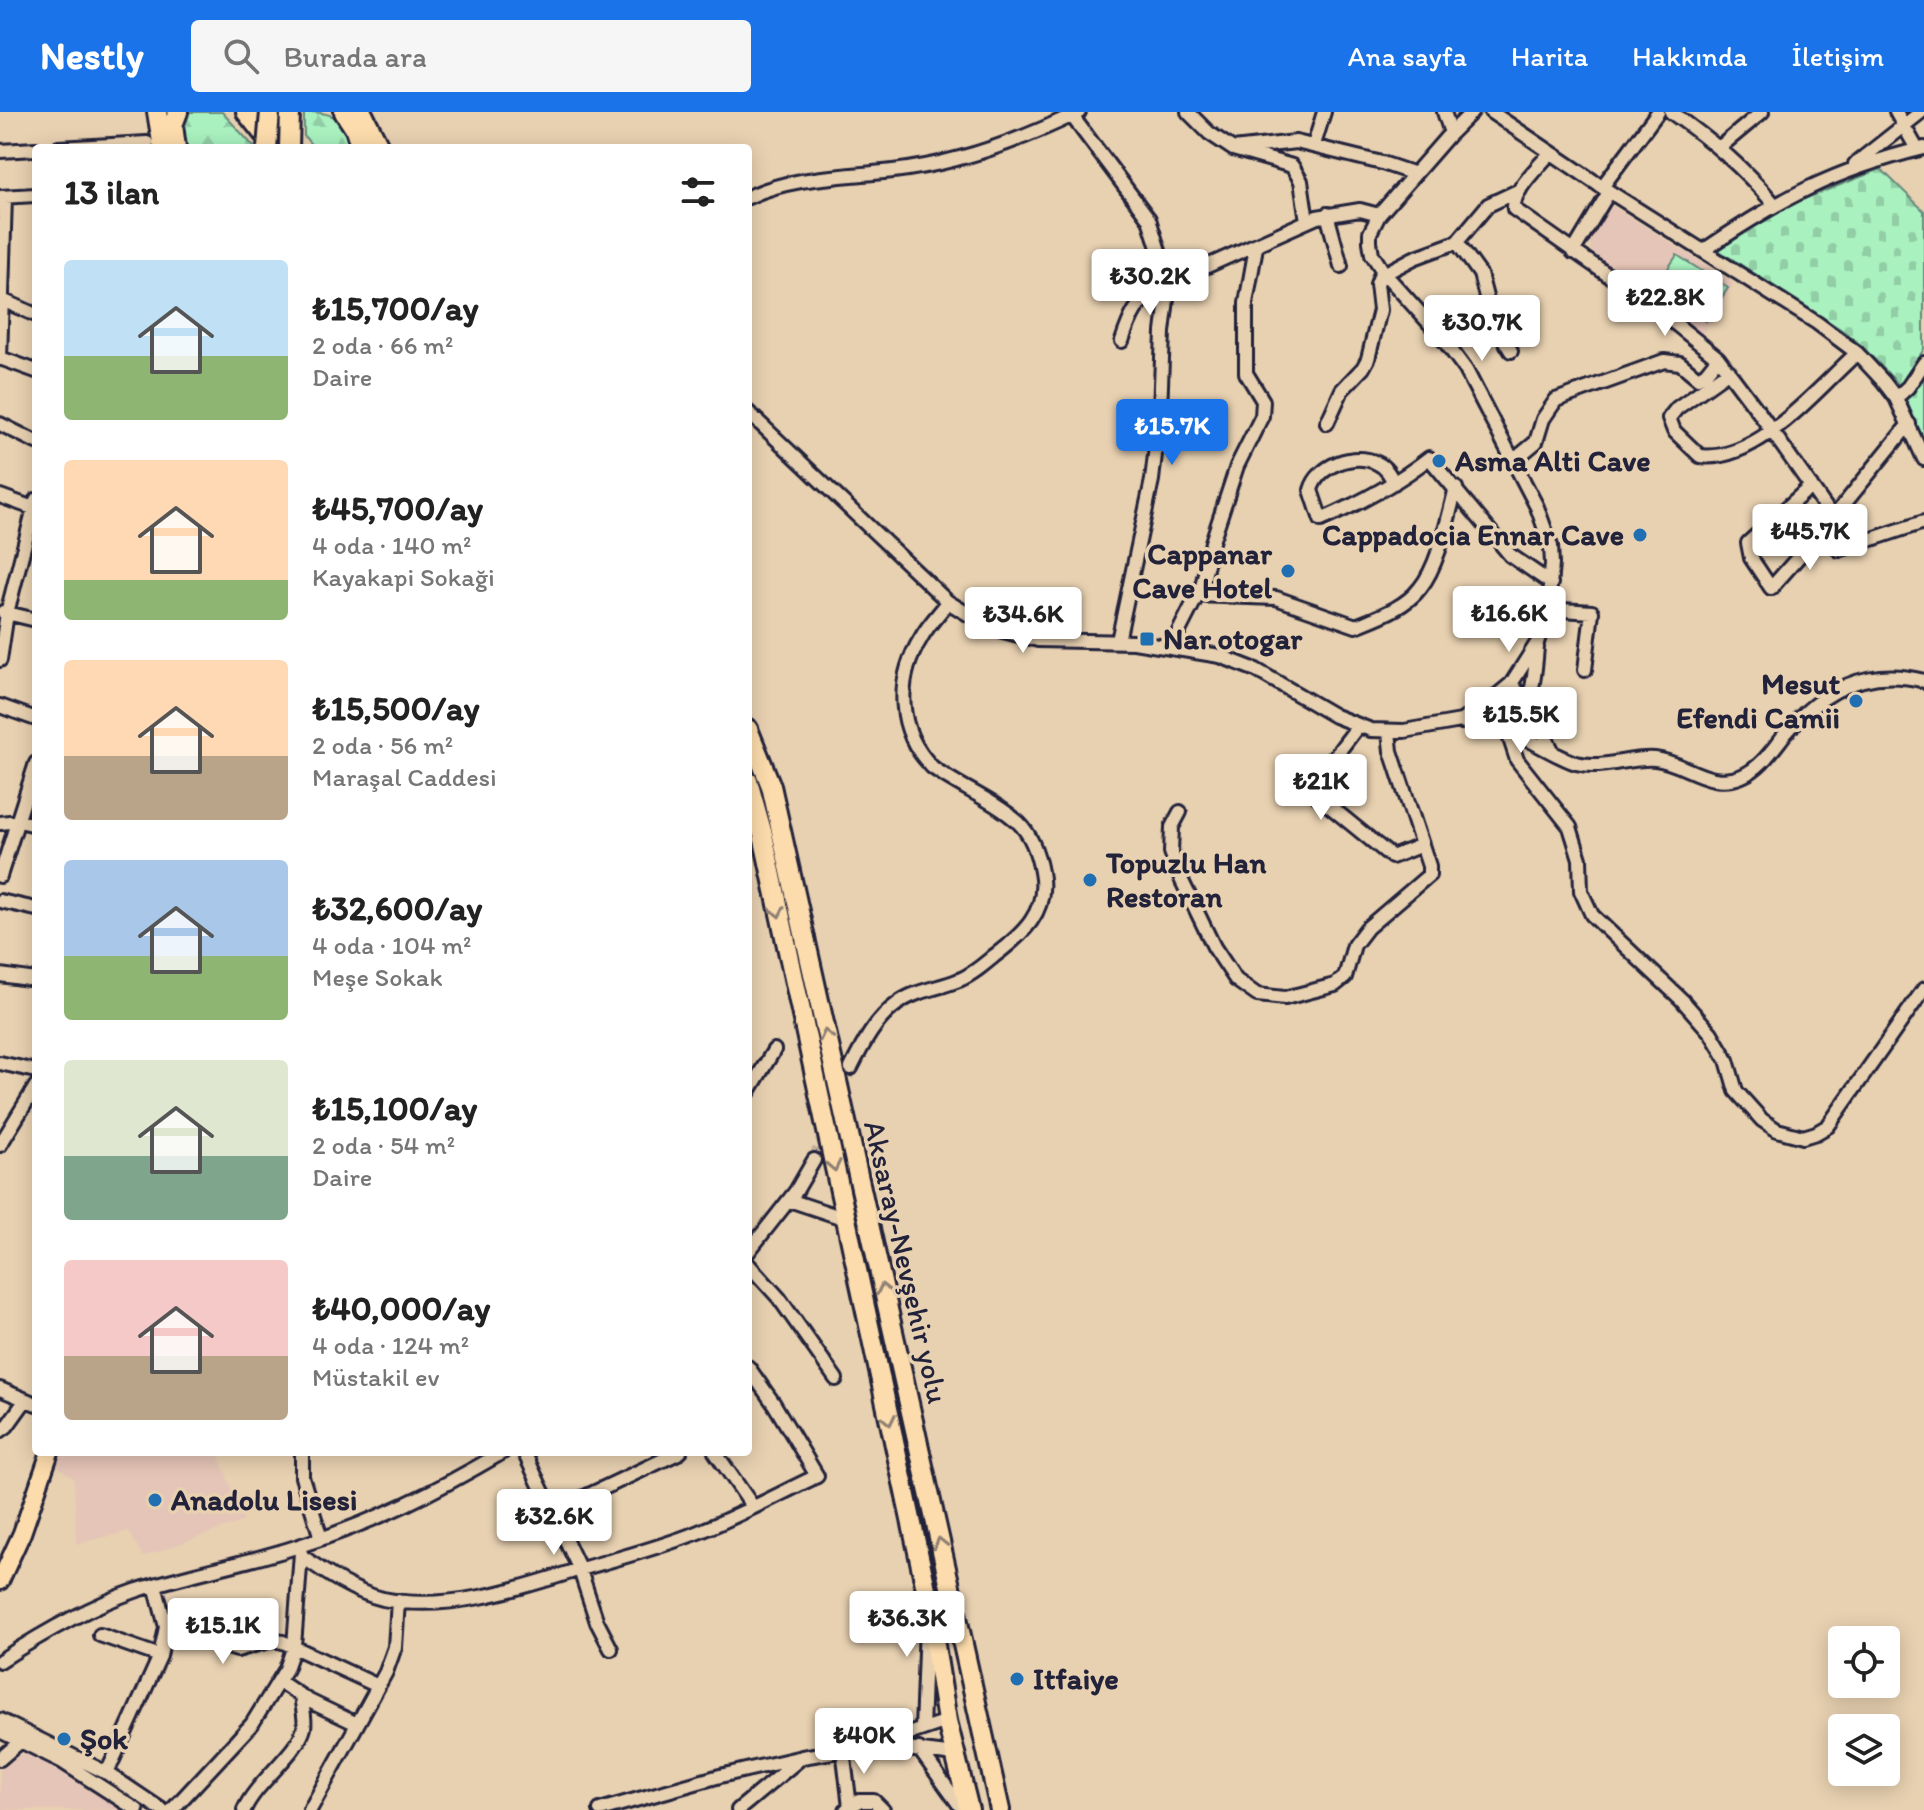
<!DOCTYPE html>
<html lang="tr">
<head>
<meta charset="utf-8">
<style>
  :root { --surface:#fff; --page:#f6f6f6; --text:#222; --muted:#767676; --accent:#1a73e8 }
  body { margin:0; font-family:Itim,sans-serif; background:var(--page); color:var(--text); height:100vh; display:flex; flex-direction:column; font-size:30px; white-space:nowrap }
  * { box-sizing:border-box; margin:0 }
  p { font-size:26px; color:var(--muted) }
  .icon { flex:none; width:44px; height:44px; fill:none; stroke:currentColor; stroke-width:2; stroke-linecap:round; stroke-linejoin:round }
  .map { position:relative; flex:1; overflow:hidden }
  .panel { position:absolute; left:32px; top:32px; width:720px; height:1312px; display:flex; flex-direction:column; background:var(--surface); border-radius:8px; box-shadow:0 4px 20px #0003 }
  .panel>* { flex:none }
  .buttons { position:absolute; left:1828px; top:1514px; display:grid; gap:16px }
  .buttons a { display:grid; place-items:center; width:72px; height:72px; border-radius:8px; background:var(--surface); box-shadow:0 4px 20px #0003; font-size:40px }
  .price { position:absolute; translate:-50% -68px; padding:0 18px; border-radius:8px; background:#fff; color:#222; font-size:26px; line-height:52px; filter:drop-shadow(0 2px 4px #0008) }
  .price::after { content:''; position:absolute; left:50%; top:48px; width:24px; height:18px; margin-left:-12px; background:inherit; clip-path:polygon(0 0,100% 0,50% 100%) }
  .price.current { background:var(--accent); color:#fff }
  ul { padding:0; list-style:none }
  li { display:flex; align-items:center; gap:24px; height:200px; padding:0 32px }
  li span { display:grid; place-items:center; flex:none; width:224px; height:160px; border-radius:8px; color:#555 }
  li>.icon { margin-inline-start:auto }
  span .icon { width:96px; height:96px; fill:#fffc; stroke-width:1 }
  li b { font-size:34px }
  h2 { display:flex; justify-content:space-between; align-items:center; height:96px; padding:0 32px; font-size:34px }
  header { display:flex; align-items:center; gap:48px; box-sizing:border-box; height:112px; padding:0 40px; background:var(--accent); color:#fff }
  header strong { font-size:38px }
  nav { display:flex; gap:44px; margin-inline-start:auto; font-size:28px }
  .search { width:560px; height:72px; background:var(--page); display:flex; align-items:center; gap:20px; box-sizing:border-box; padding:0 28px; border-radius:8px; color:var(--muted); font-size:30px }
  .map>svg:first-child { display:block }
  .built { fill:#e5c5b7 }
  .grass { fill:#a9f1bf; stroke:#668a7d; stroke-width:2 }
  .forest { fill:url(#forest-firs); stroke:#668a7d; stroke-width:2 }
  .cemetery { fill:url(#cemetery-stones); stroke:#668a7d; stroke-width:2 }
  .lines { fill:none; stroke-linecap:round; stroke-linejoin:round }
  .minor-tunnel { stroke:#c0ae99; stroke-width:12; stroke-dasharray:12 6; stroke-linecap:butt }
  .minor-casing { stroke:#22223b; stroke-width:18 }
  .major-casing { stroke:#22223b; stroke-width:22 }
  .highway-casing { stroke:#22223b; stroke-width:24 }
  .minor { stroke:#e8d1b1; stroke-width:12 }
  .major { stroke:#fcdcac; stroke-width:16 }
  .highway { stroke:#fcdcac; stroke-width:18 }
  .highway-bridge-casing { stroke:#22223b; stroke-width:24; stroke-linecap:butt }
  .highway-bridge { stroke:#fcdcac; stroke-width:18 }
  .oneway { stroke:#8f7f74 }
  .poi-dot { fill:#1f6fb2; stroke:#e8d1b1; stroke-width:3 }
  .labels { text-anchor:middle; stroke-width:7; stroke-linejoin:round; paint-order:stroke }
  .poi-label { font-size:30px; font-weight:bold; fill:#22223b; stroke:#e8d1b1; text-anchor:start }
  .street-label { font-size:30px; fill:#22223b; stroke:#e8d1b1 }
</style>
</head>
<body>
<header>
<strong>Nestly</strong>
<div class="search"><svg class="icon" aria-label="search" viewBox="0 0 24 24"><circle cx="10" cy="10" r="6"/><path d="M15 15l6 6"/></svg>Burada ara</div>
<nav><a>Ana sayfa</a><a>Harita</a><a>Hakkında</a><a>İletişim</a></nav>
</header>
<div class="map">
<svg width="1924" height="1698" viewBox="0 0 1924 1698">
  <defs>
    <pattern id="forest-firs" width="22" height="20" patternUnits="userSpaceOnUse" patternTransform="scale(2)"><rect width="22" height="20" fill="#a9f1bf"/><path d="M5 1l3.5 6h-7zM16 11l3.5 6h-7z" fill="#91cea5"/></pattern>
    <pattern id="cemetery-stones" width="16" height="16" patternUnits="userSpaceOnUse" patternTransform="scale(2)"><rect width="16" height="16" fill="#a9f1bf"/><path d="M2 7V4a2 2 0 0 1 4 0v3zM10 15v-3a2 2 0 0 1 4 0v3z" fill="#91cea5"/></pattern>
  </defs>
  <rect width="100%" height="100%" fill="#e8d1b1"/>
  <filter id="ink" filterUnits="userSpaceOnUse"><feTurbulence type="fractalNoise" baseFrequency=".0125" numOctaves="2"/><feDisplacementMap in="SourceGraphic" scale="16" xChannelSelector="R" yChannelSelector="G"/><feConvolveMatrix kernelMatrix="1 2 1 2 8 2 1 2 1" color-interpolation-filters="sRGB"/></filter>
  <g filter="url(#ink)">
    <path class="built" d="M1611,93L1734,171L1702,223L1591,139L1590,126Z
      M61,1340H220L219,1344L244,1409L143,1445L129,1419L76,1432L74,1367L55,1352Z
      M31,1641L95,1676L123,1698H0V1658L18,1643Z"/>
    <path class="grass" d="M1677,143L1728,176L1706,209L1655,176Z"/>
    <path class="forest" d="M186,0H222L255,36H182L180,11Z
      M304,0C339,0 338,6 353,36H314L304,24Z"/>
    <path class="cemetery" d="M1881,57L1924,99V237L1900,274L1862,234L1842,218L1718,138L1781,96Z
      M1924,260V332L1906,287Z"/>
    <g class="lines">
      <path class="minor-tunnel" d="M814,1048L851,956"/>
      <defs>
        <path id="minor" d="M1069,0L1149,107L1169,171L1163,220L1160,300L1152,368L1118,529
          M1188,0L1209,21L1233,37L1292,54L1301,69L1307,109
          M1444,0L1451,21
          M1491,0L1602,75L1817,211L1857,241L1883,269L1896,286L1924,347
          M1671,0C1712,29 1742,54 1774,92
          M1896,0L1917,37
          M1314,33L1324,0
          M1720,35L1762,0
          M58,36L147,31
          M1233,37L1296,30L1382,51L1415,62
          M0,39L36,37
          M1550,41C1539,55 1512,78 1514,97L1662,201L1718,246L1758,299L1833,406
          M1855,52L1921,0
          M1602,75L1658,0
          M0,85L36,83
          M748,85C794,64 843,65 893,59C956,52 1022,28 1079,0
          M1327,102L1341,154
          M1457,130L1480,162L1492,208L1511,239
          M1703,139C1779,87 1834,58 1924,36
          M1573,140L1609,80
          M0,187L36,203
          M1122,229C1130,205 1136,190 1158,176L1317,105L1360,98L1379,103
          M0,246L36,259
          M0,247L5,85
          M1729,259L1677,296L1669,306L1674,319L1700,344C1757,351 1817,277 1857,241
          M1896,286L1908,275L1924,251
          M748,300L948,490L991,516L1038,528L1134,530L1220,544L1256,558L1335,604L1371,618L1404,619L1461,609L1488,591L1511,572L1537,531L1548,497L1552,452L1551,434L1537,395L1466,258L1440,223L1384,161L1372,142L1370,130V121L1379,103L1447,25L1472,0
          M1327,311L1342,278L1363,256L1368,247L1380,198L1377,172L1380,164L1414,146L1457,130L1488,93L1520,78
          M0,312L36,330
          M1513,349L1536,330L1543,307L1556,288L1664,249L1680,251L1698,266L1706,261L1718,246
          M1394,371C1390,363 1386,355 1377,351C1354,340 1318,353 1311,378L1321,408C1360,391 1396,372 1429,346L1510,443L1551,471
          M1811,374L1748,431L1751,446L1771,476L1833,406L1909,312
          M0,384L33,396
          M1822,419L1839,438L1924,410
          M1196,483L1276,486L1356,514C1378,505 1405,496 1420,476C1439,453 1448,405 1456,376
          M1548,497L1592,500L1585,558
          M3,500L36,508
          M1171,535L1202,474L1212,430L1237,354L1262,304L1263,289L1246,261V191L1256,135
          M0,548L7,501L36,388
          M1511,572L1529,592L1552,638
          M1488,591L1506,615L1517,648L1570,715L1580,747L1581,779L1592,803L1682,888L1711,921L1727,948L1736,979L1762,1008L1777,1018L1803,1025L1816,1021L1828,1014L1924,877
          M0,594L36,607
          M1461,609C1527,636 1533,586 1537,535
          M1358,614L1315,671L1313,677L1316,683L1392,745L1422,733
          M1506,615C1525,625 1557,645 1576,651C1604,658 1628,645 1655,647C1685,650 1710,678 1742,664C1761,656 1773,637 1785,622C1821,579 1867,554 1924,569
          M1180,700L1172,715L1171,740L1182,769L1214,835L1236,868L1257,883L1285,886L1335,873L1345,865L1354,833L1367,816L1429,763V754L1391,639L1389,620
          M0,711L19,709L36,713
          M0,764L36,651
          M0,789L36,797
          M0,863L36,868
          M0,951L36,959
          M851,956C863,932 875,908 897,892C915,878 938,877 959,868C972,863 983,853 994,844C1022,823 1049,800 1041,760C1038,743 1032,724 1019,711C994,688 959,675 932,655C897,619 895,568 921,526C928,513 939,502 948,490
          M748,981L774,938
          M0,1033L36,974
          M789,1088L846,1107
          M748,1140L796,1079L814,1048
          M748,1152L779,1186L836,1267
          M0,1277L36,1292
          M0,1319L7,1314L25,1289
          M302,1340V1365L321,1426
          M524,1340L580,1458L597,1510L611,1537
          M715,1340L753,1395
          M553,1400L680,1340
          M303,1445C327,1462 354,1480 383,1487C446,1500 515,1478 574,1459C615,1447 656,1437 696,1421C737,1405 777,1383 817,1364L774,1292L748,1255
          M166,1515L237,1538L272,1528L283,1530L378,1574
          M100,1523L160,1544
          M0,1549C41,1522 88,1495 135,1479C189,1461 245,1452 299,1434C373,1411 437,1379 503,1340
          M280,1570L307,1588L357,1612
          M0,1608L107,1661L162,1698
          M922,1617L926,1513
          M0,1619L61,1649L137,1698
          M882,1634L955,1643
          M843,1637L850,1695
          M919,1637L963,1698
          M0,1647L21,1629
          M107,1661L160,1544L166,1515L155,1473
          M172,1698L252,1612L286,1557L294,1534L301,1441
          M244,1698C256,1670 298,1641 304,1616C306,1607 302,1593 301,1584
          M310,1698L386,1560L395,1535L398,1489
          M600,1698L720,1664L798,1646
          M738,1698L802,1645L875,1633L947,1609
          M846,1698L859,1689H874L883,1698"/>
        <path id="major" d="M0,1469L22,1421L50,1340"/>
        <path id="highway" d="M157,0L163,36
          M246,0L274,35
          M344,0L355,17L361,36
          M362,0L380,36
          M176,36L173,13L178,0
          M748,617L771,674L1000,1698
          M748,669L763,723L926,1477L947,1609L969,1698"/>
      </defs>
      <use href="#minor" class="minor-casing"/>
      <use href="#major" class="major-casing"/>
      <use href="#highway" class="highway-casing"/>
      <use href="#minor" class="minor"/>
      <use href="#major" class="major"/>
      <use href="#highway" class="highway"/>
      <defs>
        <path id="highway-bridge" d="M267,36L270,0
          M289,36L290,0"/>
      </defs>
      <use href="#highway-bridge" class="highway-bridge-casing"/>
      <use href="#highway-bridge" class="highway-bridge"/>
    </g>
    <defs><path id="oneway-chevron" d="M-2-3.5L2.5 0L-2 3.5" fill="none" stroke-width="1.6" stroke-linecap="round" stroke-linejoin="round" transform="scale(2)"/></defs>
    <g class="oneway">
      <use href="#oneway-chevron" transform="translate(778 800) rotate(78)"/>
      <use href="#oneway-chevron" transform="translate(826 923) rotate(-103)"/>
      <use href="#oneway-chevron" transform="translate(834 1054) rotate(78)"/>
      <use href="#oneway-chevron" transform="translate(883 1177) rotate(-103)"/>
      <use href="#oneway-chevron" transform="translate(889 1308) rotate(78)"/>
      <use href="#oneway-chevron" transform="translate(940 1431) rotate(-103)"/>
    </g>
  </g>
  <g class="poi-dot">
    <circle cx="1439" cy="349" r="8"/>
    <circle cx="1640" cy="423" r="8"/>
    <circle cx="1288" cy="459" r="8"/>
    <rect x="1139" y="519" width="16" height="16" rx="4"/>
    <circle cx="1856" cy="589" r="8"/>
    <circle cx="1090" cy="768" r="8"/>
    <circle cx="155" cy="1388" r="8"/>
    <circle cx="1017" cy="1567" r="8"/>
    <circle cx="64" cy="1627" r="8"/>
  </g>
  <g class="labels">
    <g class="poi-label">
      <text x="1455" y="359">Asma Alti Cave</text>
      <text x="1624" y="433" text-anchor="end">Cappadocia Ennar Cave</text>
      <text x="1272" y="452" text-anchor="end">Cappanar<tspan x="1272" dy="34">Cave Hotel</tspan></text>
      <text x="1163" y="537">Nar otogar</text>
      <text x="1840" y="582" text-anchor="end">Mesut<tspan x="1840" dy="34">Efendi Camii</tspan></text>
      <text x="1106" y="761">Topuzlu Han<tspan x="1106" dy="34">Restoran</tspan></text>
      <text x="171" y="1398">Anadolu Lisesi</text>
      <text x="1033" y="1577">Itfaiye</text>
      <text x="80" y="1637">Şok</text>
    </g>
    <g class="street-label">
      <text transform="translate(906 1150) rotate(77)" y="10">Aksaray-Nevşehir yolu</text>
    </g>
  </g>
</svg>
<div class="buttons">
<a><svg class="icon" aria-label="locate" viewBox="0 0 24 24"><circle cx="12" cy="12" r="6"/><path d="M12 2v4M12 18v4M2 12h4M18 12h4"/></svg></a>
<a><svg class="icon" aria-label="layers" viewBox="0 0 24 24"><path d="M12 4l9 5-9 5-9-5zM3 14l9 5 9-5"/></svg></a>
</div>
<b class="price" style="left:1150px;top:205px">₺30.2K</b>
<b class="price" style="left:1665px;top:226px">₺22.8K</b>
<b class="price" style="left:1482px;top:251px">₺30.7K</b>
<b class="price current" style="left:1172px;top:355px">₺15.7K</b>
<b class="price" style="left:1810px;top:460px">₺45.7K</b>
<b class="price" style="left:1509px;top:542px">₺16.6K</b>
<b class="price" style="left:1023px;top:543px">₺34.6K</b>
<b class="price" style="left:1521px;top:643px">₺15.5K</b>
<b class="price" style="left:1321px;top:710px">₺21K</b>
<b class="price" style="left:554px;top:1445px">₺32.6K</b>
<b class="price" style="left:907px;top:1547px">₺36.3K</b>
<b class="price" style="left:223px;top:1554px">₺15.1K</b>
<b class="price" style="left:864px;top:1664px">₺40K</b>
<section class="panel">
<h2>13 ilan<svg class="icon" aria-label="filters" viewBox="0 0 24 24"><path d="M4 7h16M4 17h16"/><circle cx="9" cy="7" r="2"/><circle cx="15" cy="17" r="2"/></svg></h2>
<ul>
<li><span style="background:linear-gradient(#bfe0f5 60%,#8fb573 0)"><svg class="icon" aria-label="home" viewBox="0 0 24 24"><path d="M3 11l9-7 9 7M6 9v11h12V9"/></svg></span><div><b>₺15,700/ay</b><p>2 oda · 66 m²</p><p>Daire</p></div></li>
<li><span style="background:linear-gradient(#ffd9b3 75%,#8fb573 0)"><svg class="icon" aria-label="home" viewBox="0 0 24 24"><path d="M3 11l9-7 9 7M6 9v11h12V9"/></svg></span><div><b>₺45,700/ay</b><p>4 oda · 140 m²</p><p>Kayakapi Sokaği</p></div></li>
<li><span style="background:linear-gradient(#ffd9b3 60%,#b9a48a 0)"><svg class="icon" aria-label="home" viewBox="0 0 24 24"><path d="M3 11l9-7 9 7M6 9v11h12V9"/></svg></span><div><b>₺15,500/ay</b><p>2 oda · 56 m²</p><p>Maraşal Caddesi</p></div></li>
<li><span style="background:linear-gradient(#a9c7e8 60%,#8fb573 0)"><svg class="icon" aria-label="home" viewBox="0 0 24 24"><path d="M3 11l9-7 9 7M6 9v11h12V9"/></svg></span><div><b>₺32,600/ay</b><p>4 oda · 104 m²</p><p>Meşe Sokak</p></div></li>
<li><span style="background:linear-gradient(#dfe7d0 60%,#7fa58c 0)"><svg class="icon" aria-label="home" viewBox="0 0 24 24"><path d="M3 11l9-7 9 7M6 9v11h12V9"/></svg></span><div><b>₺15,100/ay</b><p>2 oda · 54 m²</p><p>Daire</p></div></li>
<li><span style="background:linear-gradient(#f6c9c9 60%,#b9a48a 0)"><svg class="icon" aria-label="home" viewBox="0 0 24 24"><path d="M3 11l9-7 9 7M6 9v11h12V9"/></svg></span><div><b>₺40,000/ay</b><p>4 oda · 124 m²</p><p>Müstakil ev</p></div></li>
</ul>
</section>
</div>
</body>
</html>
